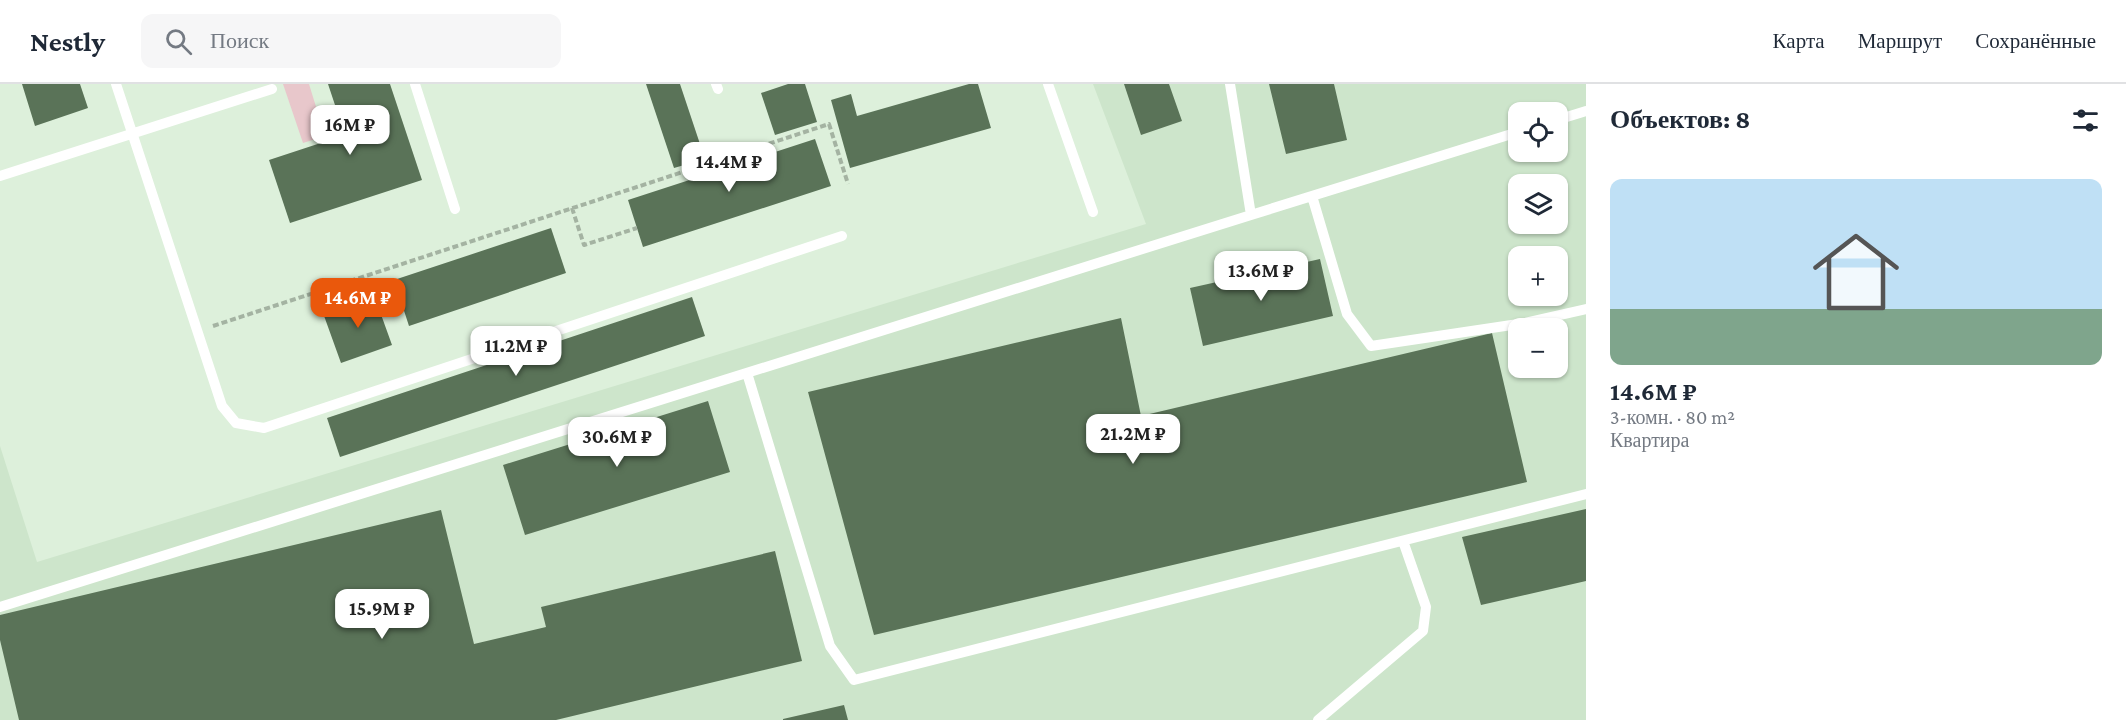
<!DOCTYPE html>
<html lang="ru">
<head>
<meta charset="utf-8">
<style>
  :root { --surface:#fff; --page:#f6f6f7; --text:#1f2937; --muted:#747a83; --line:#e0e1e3; --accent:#ea580c }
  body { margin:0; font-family:"Crimson Pro",serif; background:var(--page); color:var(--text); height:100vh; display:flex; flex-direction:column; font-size:22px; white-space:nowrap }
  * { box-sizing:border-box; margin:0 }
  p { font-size:20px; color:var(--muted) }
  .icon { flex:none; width:33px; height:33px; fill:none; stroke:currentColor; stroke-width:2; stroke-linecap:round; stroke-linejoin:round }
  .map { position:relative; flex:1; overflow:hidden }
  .details { display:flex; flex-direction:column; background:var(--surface); width:540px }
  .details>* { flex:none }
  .tools { position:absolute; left:1508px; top:18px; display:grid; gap:12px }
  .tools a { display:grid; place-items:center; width:60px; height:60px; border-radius:12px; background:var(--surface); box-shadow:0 2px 4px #0004; font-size:30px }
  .price { position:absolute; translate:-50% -51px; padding:0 14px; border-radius:12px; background:#fff; color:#222; font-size:20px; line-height:39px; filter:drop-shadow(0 2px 3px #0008) }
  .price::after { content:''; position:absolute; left:50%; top:36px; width:18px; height:14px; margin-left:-9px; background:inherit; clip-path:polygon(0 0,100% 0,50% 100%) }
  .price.on { background:var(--accent); color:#fff }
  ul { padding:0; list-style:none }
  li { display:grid; align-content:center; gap:12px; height:318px; padding:0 24px }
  li span { display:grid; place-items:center; height:186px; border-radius:12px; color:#555 }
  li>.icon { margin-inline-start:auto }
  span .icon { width:108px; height:108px; fill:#fffc; stroke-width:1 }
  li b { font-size:26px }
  h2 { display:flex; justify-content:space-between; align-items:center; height:72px; padding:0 24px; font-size:26px }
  header { display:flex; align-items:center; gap:36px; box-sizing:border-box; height:84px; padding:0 30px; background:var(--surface); border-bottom:2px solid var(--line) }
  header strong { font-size:28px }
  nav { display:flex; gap:33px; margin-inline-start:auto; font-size:21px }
  .search { width:420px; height:54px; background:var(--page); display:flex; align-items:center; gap:15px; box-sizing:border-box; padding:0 21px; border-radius:12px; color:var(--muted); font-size:22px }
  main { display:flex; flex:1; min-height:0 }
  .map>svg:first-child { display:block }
  .built { fill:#cde5cb; fill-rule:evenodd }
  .green { fill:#e8c7cb }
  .building { fill:#5a7358 }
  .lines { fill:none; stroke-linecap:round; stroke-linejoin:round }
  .path { stroke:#a4b3a2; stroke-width:4; stroke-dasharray:6 3; stroke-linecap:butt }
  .service { stroke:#fff; stroke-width:10 }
</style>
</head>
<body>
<header>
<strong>Nestly</strong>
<div class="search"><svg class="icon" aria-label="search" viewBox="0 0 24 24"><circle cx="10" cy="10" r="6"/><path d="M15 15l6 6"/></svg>Поиск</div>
<nav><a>Карта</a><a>Маршрут</a><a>Сохранённые</a></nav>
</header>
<main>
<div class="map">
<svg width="1586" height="636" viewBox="0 0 1586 636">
  <rect width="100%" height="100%" fill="#ddf0db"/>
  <path class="built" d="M1093,0H1586V636H0V362L37,478L1146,140ZM1518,28H1557V68H1518ZM1518,100H1557V140H1518ZM1518,172H1557V212H1518ZM1518,244H1557V284H1518Z"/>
  <path class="green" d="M283,0H309L325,52L303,59Z"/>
  <path class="building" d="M22,0H80L88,24L35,42Z
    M328,0H390L422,96L290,139L269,76L345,51Z
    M646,0H680L705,75L674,84Z
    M788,0H805L817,38L775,51L761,9Z
    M969,0H978L991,44L850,84L831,16L851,10L857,32Z
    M1124,0H1169L1182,37L1141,51Z
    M1269,0H1334L1347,56L1286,70Z
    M815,55L831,102L643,163L628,116Z
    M551,144L566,189L409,242L394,196Z
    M1320,175L1333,232L1203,262L1190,204Z
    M374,211L392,261L341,279L323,229Z
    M692,213L705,252L340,373L327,334Z
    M1121,234L1141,332L1492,249L1527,398L874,551L808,308Z
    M708,317L730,388L525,451L503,381Z
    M1586,425V497L1481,521L1462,453Z
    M441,426L474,560L546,543L541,523L775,467L802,577L556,636H19L0,556V531Z
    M844,621L848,636H783V635Z"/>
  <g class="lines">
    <path class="path" d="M572,124L584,161L637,144
      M213,242L829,40L848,100"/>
    <path class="service" d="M116,0L222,322L236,339L264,344L842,152
      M415,0L455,125
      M716,0L718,5
      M1048,0L1093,128
      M1557,36L1586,27
      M0,92L272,5
      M1312,112L1347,230L1371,262L1525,239L1586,225
      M1251,131L1518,48
      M747,289L830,562L854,596L1586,410
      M0,523L1251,131L1230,0
      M1318,636L1423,547L1426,523L1403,457"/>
  </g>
</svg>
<div class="tools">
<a><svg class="icon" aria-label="locate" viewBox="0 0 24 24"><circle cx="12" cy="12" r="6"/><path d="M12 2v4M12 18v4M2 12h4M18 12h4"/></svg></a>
<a><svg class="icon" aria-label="layers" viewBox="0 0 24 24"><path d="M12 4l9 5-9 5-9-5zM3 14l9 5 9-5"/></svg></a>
<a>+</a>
<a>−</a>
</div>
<b class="price" style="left:350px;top:72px">16M ₽</b>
<b class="price" style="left:729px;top:109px">14.4M ₽</b>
<b class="price" style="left:1261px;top:218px">13.6M ₽</b>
<b class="price on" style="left:358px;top:245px">14.6M ₽</b>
<b class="price" style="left:516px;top:293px">11.2M ₽</b>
<b class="price" style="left:1133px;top:381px">21.2M ₽</b>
<b class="price" style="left:617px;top:384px">30.6M ₽</b>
<b class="price" style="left:382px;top:556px">15.9M ₽</b>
</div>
<section class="details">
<h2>Объектов: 8<svg class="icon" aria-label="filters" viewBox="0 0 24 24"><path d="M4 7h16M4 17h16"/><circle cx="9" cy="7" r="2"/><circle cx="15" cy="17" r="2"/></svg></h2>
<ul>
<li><span style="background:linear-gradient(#bfe0f5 70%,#7fa58c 0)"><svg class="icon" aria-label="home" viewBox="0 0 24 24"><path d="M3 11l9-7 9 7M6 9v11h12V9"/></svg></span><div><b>14.6M ₽</b><p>3-комн. · 80 m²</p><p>Квартира</p></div></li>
</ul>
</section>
</main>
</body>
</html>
